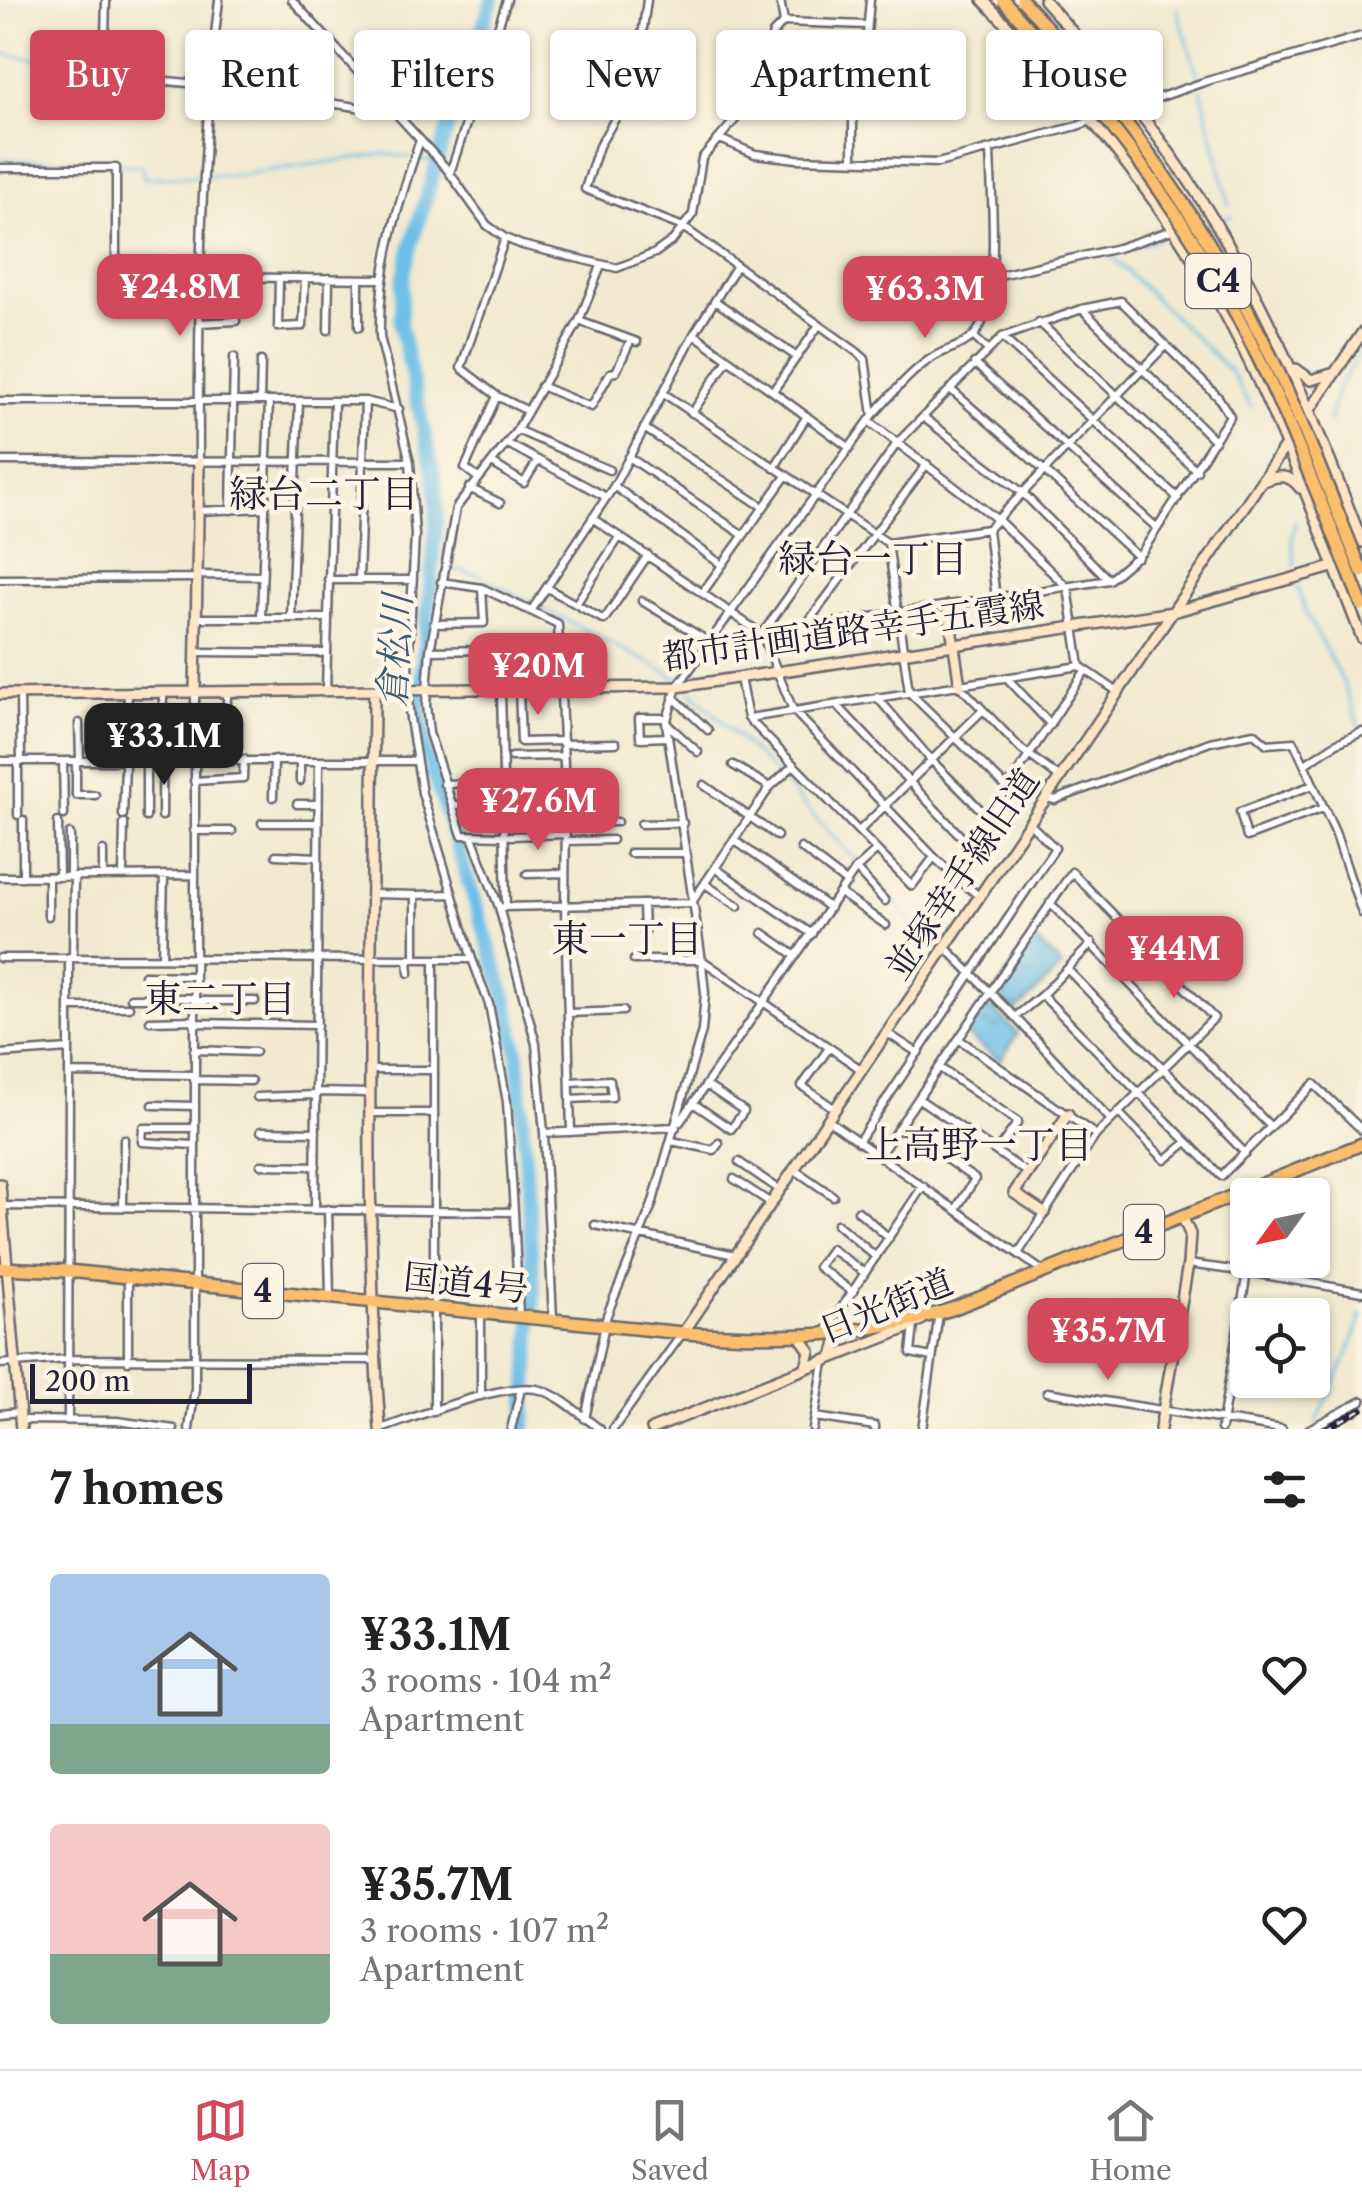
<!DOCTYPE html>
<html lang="en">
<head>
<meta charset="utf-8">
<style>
  :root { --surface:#fff; --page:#f2f2f2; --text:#222; --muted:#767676; --line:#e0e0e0; --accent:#d1495b }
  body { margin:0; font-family:"Libre Caslon Text","Noto Serif JP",serif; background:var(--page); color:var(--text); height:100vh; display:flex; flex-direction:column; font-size:38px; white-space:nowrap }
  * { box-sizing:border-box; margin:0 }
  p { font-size:32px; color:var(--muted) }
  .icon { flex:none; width:55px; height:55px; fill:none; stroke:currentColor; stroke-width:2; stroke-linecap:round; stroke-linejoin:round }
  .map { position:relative; height:1429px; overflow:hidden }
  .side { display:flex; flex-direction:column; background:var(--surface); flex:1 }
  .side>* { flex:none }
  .hud { position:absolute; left:30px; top:30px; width:1302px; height:90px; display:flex; gap:20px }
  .needle { width:65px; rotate:237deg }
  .buttons { position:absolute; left:1230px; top:1178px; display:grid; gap:20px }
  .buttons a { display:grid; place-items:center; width:100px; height:100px; border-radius:10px; background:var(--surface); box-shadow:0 2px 8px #0004; font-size:50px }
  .scale { position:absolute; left:30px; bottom:25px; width:222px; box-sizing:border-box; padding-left:10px; border:5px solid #22223b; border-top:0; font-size:28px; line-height:35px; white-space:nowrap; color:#22223b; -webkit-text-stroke:8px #fcf5e5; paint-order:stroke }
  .price { position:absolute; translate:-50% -85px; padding:0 22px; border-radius:20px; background:var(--accent); color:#fff; font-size:32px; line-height:65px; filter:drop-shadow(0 2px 5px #0008) }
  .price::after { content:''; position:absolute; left:50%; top:60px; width:30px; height:22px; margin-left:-15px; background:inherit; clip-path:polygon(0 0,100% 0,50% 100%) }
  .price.on { background:#222; color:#fff }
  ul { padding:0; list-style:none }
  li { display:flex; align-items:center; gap:30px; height:250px; padding:0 50px }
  li span { display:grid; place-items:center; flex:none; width:280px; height:200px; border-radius:10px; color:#555 }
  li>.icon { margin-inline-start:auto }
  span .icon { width:120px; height:120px; fill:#fffc; stroke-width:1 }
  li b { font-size:42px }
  h2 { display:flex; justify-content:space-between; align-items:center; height:120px; padding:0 50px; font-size:42px }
  .tag { padding:0 35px; border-radius:10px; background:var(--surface); box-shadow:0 2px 8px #0004; font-size:35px; line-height:90px }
  .tag.on { background:var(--accent); color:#fff }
  .tabs { display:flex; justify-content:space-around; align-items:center; height:140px; border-top:2px solid var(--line); background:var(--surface); font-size:28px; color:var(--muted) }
  .tabs a { display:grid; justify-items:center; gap:5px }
  .tabs .on { color:var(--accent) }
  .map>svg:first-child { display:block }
  .water { fill:url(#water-ripples); stroke:#467091; stroke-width:2.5 }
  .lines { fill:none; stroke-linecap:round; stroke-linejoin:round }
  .stream { stroke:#6bbee7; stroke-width:2.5 }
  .river { stroke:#6bbee7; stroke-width:14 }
  .street-casing { stroke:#6a686f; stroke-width:11 }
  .secondary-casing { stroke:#6a686f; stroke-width:14 }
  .highway-casing { stroke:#6a686f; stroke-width:16 }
  .street { stroke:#fff; stroke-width:6 }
  .secondary { stroke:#fde5c5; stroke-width:9 }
  .highway { stroke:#fabe6d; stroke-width:11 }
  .rail-casing { stroke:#22223b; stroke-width:6 }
  .rail { stroke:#fcf5e5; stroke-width:2.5; stroke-dasharray:8; stroke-linecap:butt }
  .highway-bridge-casing { stroke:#6a686f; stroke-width:16; stroke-linecap:butt }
  .highway-bridge { stroke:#fabe6d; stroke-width:11 }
  .labels { text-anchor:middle; stroke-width:9; stroke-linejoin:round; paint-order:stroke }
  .shield { fill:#fcf5e5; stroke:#63616e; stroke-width:2.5 }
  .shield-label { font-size:32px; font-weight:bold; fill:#22223b }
  .street-label { font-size:35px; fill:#22223b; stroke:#fcf5e5 }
  .neighbourhood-label { font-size:38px; fill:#22223b; stroke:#fcf5e5 }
  .water-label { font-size:38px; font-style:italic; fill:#3c5977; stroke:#fcf5e5 }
</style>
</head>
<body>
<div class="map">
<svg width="1362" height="1429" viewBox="0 0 1362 1429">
  <defs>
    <pattern id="water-ripples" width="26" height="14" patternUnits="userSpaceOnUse" patternTransform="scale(2.5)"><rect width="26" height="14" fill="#6bbee7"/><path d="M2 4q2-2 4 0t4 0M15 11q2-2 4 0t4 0" fill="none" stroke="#589abc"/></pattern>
  </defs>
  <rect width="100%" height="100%" fill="#fcf5e5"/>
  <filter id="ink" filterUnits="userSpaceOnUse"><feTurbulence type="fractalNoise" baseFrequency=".01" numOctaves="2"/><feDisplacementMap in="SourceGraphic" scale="20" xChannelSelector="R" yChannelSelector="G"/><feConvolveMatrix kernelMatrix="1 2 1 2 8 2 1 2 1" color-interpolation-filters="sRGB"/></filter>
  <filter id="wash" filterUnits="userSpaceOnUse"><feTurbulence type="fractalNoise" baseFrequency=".0048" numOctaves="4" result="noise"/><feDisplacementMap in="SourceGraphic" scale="40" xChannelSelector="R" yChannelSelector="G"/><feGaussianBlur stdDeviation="2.25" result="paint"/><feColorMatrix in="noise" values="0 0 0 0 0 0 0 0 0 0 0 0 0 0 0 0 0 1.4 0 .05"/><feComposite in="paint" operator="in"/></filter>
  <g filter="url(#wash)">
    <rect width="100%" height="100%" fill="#f1ead0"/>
    <path class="water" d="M1033,937L1062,966L1018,1010H1012L997,989Z
      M984,1007L988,1012L993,1008L1018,1034L1000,1061L966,1035Z"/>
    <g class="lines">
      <path class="stream" d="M1177,9L1198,76
        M0,53L91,69L199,78
        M1201,89L1229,205
        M418,159L437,162
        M0,160L88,161L142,166L144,178L238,175L384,154L410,157
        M1226,218L1231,216
        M1141,244L1159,238
        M1114,252L1115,260L1231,372L1251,407
        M1329,422L1338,388L1362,349
        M1295,565L1292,542L1295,521
        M449,568L478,575L667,672L678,681
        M1298,587L1306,613L1343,682L1361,731
        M689,689L767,765L857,862
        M863,868L936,948
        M1316,1423L1348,1355L1362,1315"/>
      <path class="river" d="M492,0L456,101L410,249L403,279L400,324L435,480L437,515L419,704L427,754L507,1001L518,1054L534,1290L525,1429"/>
    </g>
  </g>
  <g filter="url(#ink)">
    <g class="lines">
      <defs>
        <path id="street" d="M106,0L104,75L209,85L383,111L389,108
          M292,0L446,168L487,225L505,238L522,245L617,268L655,253L673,240L693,214L702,158L747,106L762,77L773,33L784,22L866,25
          M647,0L635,85L599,146L585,189L683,227L857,352L865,359L873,415
          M780,0L784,22
          M720,139L755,154L797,159L938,163L1077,126L1204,82L1362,36
          M420,140C398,204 378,268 380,337L410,462L415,535L407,690L410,719L422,793L472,959L489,1004L507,1102L514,1212
          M853,160V97L862,91L870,0
          M0,168H116V284H199
          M450,173L507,0
          M199,277L383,279
          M991,277L1118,248L1172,230
          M279,278L278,327L303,326L305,278
          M359,279V327
          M715,301L797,357
          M1121,301L1218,397L1230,416L1142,552L1109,580L762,634L898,442L1002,337L1082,309Z
          M1082,309L1215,441
          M579,321L637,342
          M1039,322L1197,471
          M199,323L236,321L234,278
          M328,330L329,278
          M694,334L850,448
          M973,336L988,350
          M1002,337L1178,498
          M974,363L1157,528
          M541,386L591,407L610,373L616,372L630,342
          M950,389L1045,471L1138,557
          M773,391L819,325
          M663,393L888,543L988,529L1166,345
          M497,396L528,411
          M0,401H365L399,409
          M260,401L261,361
          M692,413L728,359
          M923,417L1023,493L1109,580
          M870,422L998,520L1068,588L1080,666L1118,692
          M644,428L763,507
          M517,430L609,470
          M508,444L606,497
          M629,457L743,535
          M0,461L410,462
          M199,463C198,308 200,154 219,0
          M492,463L524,483L538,460
          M774,468L807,416
          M478,478L465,468L497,396L461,368L505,238
          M614,486L722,565
          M469,488L500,503
          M231,510L234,357
          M198,511L264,508
          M592,518L762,634L793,710L934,857
          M988,529L996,599
          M888,543L909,692L1008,789
          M198,575L262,576
          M0,579L198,578
          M328,580H413
          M359,580L365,401
          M441,582L482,588L558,624L566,812L565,906L571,1132
          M547,588L604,620L648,555
          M703,592L786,476
          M642,601L711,643
          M576,604L620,536
          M531,611L614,486L694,334L736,267
          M197,618H327
          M261,618L269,401
          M291,618L299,401
          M434,624L484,623L482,589
          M805,626L927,464
          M430,651L487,650L488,689
          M196,652L327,653
          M740,678L748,718L912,886L934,857L951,873L1085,671
          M1007,678L1051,725
          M961,687L1021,749L1060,778
          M501,689L506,907
          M519,689L521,742L563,741
          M326,691L334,401
          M20,694L21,761
          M673,697L708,730
          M877,697L932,761L988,817
          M837,705L970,846
          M667,718H639L640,738L668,737
          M749,718L1080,666
          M79,723L80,760
          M666,723L698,752
          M563,744L616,743
          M511,757L563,756
          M226,759L227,693
          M0,761H416
          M18,761V815
          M63,761L64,815
          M76,761V795H95
          M300,761V781
          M1305,764L1337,743L1362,732
          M733,765L770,787
          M512,780L564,778
          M194,781L243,778L244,759
          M444,784L503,782
          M704,785L777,836
          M1313,785L1240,812L1247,837L1323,808
          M273,797L274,760
          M1047,798L1055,800L1210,742L1254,733L1267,744L1294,742L1335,832L1362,913
          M297,804H318
          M452,805L504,804
          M504,808L566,806
          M123,815L128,693
          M162,816L163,692
          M146,817V760
          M58,822L59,877
          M566,822H617
          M262,823H318
          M641,824L683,823
          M194,831H232
          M859,831L983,710
          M70,834V876
          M505,836L462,835L429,733L426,705L430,651L456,508L517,430L579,321L601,266
          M510,836L566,834
          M472,837L499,907L536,1044L544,1133L553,1319
          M734,840L830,908
          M566,841L612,840
          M801,848L847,883
          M630,853H685
          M276,855L318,857
          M715,868L812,934
          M856,869L885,901
          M951,873L980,897
          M527,874L565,873
          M103,876V851
          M123,876L124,823
          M0,877L194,875
          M23,877V820
          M705,884L738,906
          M840,893L886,925
          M373,894L415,895
          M692,902L770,787L794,765
          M1050,903L1270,1126
          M643,904L644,933
          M503,907L692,903
          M48,916V877
          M763,933L796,956
          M945,947L1015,1017L1110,1119
          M69,957V1073
          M73,957L74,876
          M0,958L434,959V1411
          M162,958L164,875
          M408,959L409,973
          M415,959V895L452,894
          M434,959H472
          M634,960H702L862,1070
          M1067,969L1245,1153
          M144,975L194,976
          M1042,995L1221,1176L1314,1084L1362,1130
          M131,998H194
          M194,1001H255
          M69,1007H129
          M568,1013L623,1011
          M1015,1017L1042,995L1092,943
          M150,1021L194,1020
          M194,1023L317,1025
          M887,1033L918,1053
          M960,1040L1096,1135
          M829,1048L802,1086L835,1109
          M194,1050L255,1052
          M0,1054L69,1049
          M940,1068L1018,1122L997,1151
          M371,1070H433
          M194,1080L251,1081
          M570,1082L610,1080L612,1097L570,1099
          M316,1092L370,1093
          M257,1097L316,1095
          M919,1099L1026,1172
          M693,1103L731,1129L744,1111L706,1085
          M153,1105L194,1106
          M1118,1112L1165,1160L1187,1142
          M371,1113H433
          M828,1120L1044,1272
          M680,1122L856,869L877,850
          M900,1127L975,1179L956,1209
          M261,1131L316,1132
          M544,1133L676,1127
          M672,1141L714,1150L719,1143
          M858,1142L1055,848L1030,824
          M194,1145L142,1142L143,1128H194
          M879,1156L1072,872L1214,1018L1096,1135L1019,1252
          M739,1162L780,1190
          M261,1165L316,1166
          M795,1170L833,1196
          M734,1179L771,1203
          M1,1206L514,1212L519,1316
          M123,1207L124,1139
          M315,1208L319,762
          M328,1209L330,1296
          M858,1211L889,1238
          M837,1224L876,1257
          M595,1225L735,1255
          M1188,1264L1247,1272L1249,1260
          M128,1278V1361
          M853,1292L818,1267L831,1249L865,1273
          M481,1313V1396
          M914,1325L911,1353L932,1357
          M824,1334L923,1186
          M0,1364L68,1359L375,1360
          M1047,1392L1282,1429
          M0,1414L19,1412
          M815,1417L875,1426V1429
          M68,1419L69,1073L194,1075
          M585,1419L607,1315L652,1205L702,1031L705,993L701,954L666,723L677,687L873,415C892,395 911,370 935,356C949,348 964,346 975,334C1002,303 991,192 990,150
          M20,1420L117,1421L174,1429
          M189,1429L195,1388V692
          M381,1429C416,1417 507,1380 541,1390C561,1396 583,1417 600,1429
          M511,1429L521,1389
          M613,1429L682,1334
          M813,1429L824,1362
          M922,1429L939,1313
          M1221,1429L1247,1272L1362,1292
          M1309,1429L1362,1401"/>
        <path id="secondary" d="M983,0C1074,94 1162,198 1225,314C1280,417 1319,529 1362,638
          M1044,0C1107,70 1168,143 1216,224C1276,325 1320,433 1362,542
          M1280,344L1275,374L1285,401
          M1296,369L1311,380L1335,373
          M1261,482C1277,475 1289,473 1300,488
          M948,606L960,686
          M374,691C373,937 362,1184 380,1429
          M195,692L199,463
          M0,694L677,687L1173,612L1350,562
          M0,1184L21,1429
          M1044,1213L1014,1193L1068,1114
          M683,1333L1362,333
          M800,1337L810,1351L806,1367
          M833,1357L839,1334
          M652,1429L905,1329L923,1319
          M1160,1429L1188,1264L1190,1234L1182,1216"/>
        <path id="highway" d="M0,1268L68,1271L683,1333C782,1339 856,1338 952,1309L1362,1144"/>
      </defs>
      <use href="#street" class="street-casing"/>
      <use href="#secondary" class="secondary-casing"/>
      <use href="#highway" class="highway-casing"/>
      <use href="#street" class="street"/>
      <use href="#secondary" class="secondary"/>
      <use href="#highway" class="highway"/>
      <defs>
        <path id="rail" d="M1325,1429L1362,1409"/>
      </defs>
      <use href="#rail" class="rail-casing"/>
      <use href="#rail" class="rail"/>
      <defs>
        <path id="highway-bridge" d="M1003,0C1077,81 1147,164 1204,258C1271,366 1314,487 1362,605
          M1022,0C1116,101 1197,211 1260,334C1299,411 1329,492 1362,572"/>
      </defs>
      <use href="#highway-bridge" class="highway-bridge-casing"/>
      <use href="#highway-bridge" class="highway-bridge"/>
    </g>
  </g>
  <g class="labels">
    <g class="shield">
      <rect x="1185.5" y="254" width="65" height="54" rx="8"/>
      <rect x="1124" y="1205" width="40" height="54" rx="8"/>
      <rect x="243" y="1264" width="40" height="54" rx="8"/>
    </g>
    <g class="shield-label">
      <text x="1218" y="292">C4</text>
      <text x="1144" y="1243">4</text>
      <text x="263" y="1302">4</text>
    </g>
    <g class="street-label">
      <text transform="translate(853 631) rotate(-8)" y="12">都市計画道路幸手五霞線</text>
      <text transform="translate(962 874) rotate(-56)" y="12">並塚幸手線旧道</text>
      <text transform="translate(466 1283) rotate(6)" y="12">国道4号</text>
      <text transform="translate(886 1306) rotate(-22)" y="12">日光街道</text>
    </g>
    <g class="neighbourhood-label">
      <text x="324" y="507">緑台二丁目</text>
      <text x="873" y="572">緑台一丁目</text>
      <text x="627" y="952">東一丁目</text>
      <text x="220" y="1012">東二丁目</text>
      <text x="979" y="1158">上高野一丁目</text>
    </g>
    <g class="water-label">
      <text transform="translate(395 651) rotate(-87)" y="13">倉松川</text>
    </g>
  </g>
</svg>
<div class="buttons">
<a><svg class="needle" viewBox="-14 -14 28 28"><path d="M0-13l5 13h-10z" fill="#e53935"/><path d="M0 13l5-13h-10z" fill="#767676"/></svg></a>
<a><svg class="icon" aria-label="locate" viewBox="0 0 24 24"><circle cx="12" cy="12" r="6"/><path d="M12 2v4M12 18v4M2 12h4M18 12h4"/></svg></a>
</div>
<div class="scale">200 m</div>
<b class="price" style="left:180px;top:339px">¥24.8M</b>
<b class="price" style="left:925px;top:341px">¥63.3M</b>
<b class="price" style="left:538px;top:718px">¥20M</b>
<b class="price on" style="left:164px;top:788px">¥33.1M</b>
<b class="price" style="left:538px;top:853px">¥27.6M</b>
<b class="price" style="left:1174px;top:1001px">¥44M</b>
<b class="price" style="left:1108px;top:1383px">¥35.7M</b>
<div class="hud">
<a class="tag on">Buy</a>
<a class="tag">Rent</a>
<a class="tag">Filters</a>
<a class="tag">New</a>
<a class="tag">Apartment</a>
<a class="tag">House</a>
</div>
</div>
<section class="side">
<h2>7 homes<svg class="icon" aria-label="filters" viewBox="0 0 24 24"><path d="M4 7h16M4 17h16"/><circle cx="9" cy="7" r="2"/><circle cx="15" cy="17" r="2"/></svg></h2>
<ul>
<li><span style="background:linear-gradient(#a9c7e8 75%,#7fa58c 0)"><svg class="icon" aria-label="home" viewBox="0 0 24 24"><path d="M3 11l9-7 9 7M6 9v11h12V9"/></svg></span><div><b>¥33.1M</b><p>3 rooms · 104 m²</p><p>Apartment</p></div><svg class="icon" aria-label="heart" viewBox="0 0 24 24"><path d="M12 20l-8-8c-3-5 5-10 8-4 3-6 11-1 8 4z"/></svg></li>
<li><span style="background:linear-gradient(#f6c9c9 65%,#7fa58c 0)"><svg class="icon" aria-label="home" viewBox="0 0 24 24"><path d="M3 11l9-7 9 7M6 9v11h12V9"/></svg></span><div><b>¥35.7M</b><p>3 rooms · 107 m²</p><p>Apartment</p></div><svg class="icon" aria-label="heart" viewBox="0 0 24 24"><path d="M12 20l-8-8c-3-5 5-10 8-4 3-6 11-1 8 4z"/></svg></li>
</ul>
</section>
<nav class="tabs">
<a class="on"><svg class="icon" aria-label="map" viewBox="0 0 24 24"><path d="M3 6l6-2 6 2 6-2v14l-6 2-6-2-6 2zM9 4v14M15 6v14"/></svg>Map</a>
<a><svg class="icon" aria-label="saved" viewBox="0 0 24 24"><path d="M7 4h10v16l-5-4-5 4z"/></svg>Saved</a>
<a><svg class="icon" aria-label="home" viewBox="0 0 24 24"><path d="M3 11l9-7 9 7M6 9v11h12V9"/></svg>Home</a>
</nav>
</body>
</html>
